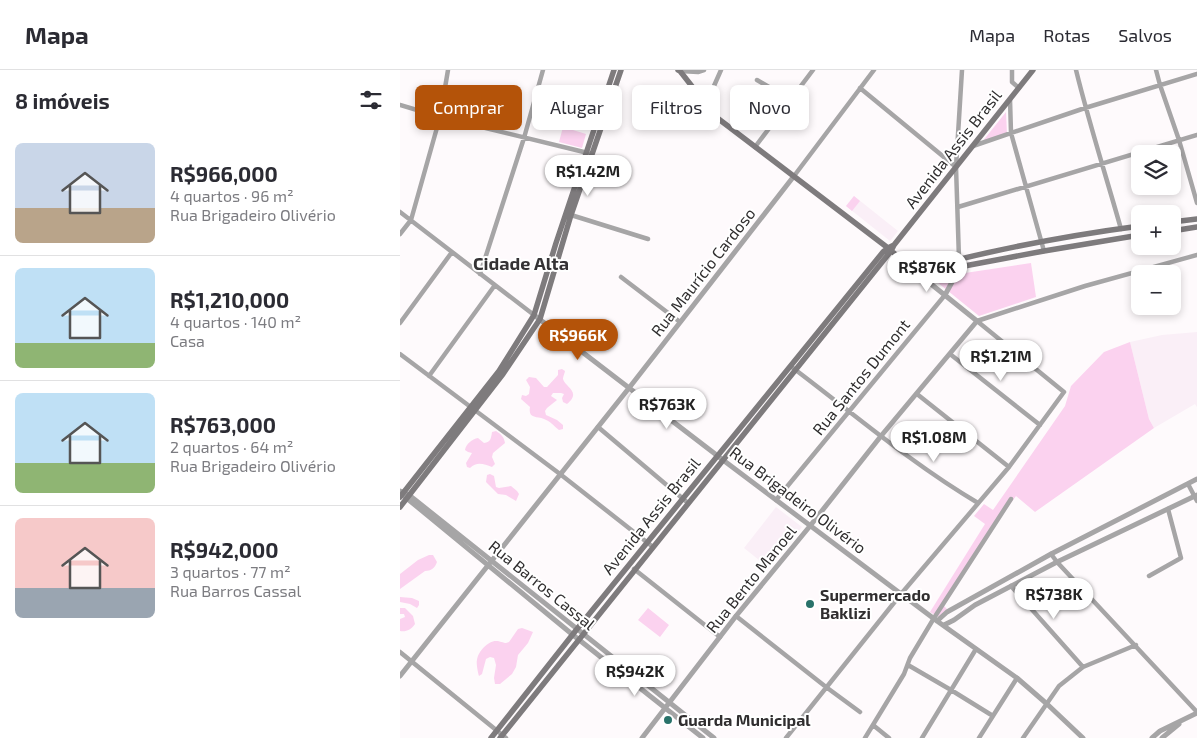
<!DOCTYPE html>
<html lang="pt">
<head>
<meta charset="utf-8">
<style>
  :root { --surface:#fff; --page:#f2f2f3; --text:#2b2b33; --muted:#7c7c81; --line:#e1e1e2; --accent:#b45309 }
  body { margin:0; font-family:"Exo 2",sans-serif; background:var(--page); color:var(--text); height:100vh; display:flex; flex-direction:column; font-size:19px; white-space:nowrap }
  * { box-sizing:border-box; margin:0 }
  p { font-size:16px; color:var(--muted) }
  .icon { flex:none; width:28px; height:28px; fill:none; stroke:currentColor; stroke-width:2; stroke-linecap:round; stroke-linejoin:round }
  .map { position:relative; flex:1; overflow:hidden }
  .drawer { display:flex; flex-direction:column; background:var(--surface); width:400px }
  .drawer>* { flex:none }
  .guide { position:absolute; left:15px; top:15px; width:475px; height:45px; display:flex; gap:10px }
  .buttons { position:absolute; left:731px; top:75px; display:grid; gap:10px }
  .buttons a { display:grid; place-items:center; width:50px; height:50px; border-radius:8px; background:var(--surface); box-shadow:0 2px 8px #0003; font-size:25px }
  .price { position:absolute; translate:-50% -42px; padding:0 11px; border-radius:18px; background:#fff; color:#222; font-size:16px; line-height:32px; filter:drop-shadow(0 1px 2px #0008) }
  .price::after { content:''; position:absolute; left:50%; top:30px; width:15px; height:11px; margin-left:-8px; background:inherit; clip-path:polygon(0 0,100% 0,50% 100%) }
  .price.active { background:var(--accent); color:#fff }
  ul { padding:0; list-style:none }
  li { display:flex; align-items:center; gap:15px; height:125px; padding:0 15px }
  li+li { border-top:1px solid var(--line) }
  li span { display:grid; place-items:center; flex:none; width:140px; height:100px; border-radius:8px; color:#555 }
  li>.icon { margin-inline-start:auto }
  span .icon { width:60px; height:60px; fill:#fffc; stroke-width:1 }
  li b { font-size:21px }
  h2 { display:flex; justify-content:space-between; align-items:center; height:60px; padding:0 15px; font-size:21px }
  .chip { padding:0 18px; border-radius:8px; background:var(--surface); box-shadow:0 2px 8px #0003; font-size:18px; line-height:45px }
  .chip.active { background:var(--accent); color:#fff }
  header { display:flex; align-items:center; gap:30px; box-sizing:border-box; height:70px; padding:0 25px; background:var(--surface); border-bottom:1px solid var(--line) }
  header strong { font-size:24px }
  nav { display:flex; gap:28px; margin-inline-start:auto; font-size:18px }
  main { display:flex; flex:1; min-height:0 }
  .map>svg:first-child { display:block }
  .built { fill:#faeff7 }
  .green { fill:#fbd2ef }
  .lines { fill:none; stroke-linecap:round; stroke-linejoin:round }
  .minor { stroke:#a6a5a6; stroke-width:4.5 }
  .tertiary { stroke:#a6a5a6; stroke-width:5 }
  .secondary { stroke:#7e7b7d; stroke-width:5.5 }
  .poi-dot { fill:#29726a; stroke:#fff; stroke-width:2 }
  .labels { text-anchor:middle; stroke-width:4; stroke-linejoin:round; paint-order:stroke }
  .street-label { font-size:16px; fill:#302e2f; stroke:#fff }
  .poi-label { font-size:16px; font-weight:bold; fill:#302e2f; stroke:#fff; text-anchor:start }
  .neighbourhood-label { font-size:18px; font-weight:bold; fill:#353335; stroke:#fff }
</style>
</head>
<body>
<header>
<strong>Mapa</strong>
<nav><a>Mapa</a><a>Rotas</a><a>Salvos</a></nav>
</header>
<main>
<section class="drawer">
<h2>8 imóveis<svg class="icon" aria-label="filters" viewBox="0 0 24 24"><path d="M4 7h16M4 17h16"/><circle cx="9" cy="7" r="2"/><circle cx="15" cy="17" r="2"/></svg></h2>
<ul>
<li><span style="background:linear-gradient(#c9d6e8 65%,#b9a48a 0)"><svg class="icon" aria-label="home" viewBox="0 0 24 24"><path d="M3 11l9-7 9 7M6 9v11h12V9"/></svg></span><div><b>R$966,000</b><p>4 quartos · 96 m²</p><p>Rua Brigadeiro Olivério</p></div></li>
<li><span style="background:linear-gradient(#bfe0f5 75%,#8fb573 0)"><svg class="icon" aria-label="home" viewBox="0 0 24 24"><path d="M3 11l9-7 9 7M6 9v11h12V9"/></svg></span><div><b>R$1,210,000</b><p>4 quartos · 140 m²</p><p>Casa</p></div></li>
<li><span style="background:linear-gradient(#bfe0f5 70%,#8fb573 0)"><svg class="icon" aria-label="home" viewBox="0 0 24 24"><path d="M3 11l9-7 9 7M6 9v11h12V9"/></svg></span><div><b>R$763,000</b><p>2 quartos · 64 m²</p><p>Rua Brigadeiro Olivério</p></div></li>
<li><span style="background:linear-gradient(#f6c9c9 70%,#9aa5b1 0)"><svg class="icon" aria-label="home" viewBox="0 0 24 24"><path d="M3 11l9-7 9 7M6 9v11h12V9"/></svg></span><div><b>R$942,000</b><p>3 quartos · 77 m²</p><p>Rua Barros Cassal</p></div></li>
</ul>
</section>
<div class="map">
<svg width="797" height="668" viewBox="0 0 797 668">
  <rect width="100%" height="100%" fill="#fefafc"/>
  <path class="built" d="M454,126L498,161L490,171L446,136Z
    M797,262V337L795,334L754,358L749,349L730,272L762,265Z
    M376,437L402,457L369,498L344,478Z"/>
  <path class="green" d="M606,42L607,64L582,72Z
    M163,57L186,64L182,78L159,72Z
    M454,126L460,131L452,141L446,136Z
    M631,193L636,227L579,246L532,208Z
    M730,272L749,349L754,358L635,442L616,426L605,441L544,536L547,539L538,547L530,542L585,454L574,446L584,434L593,440L665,336L671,316L704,282Z
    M162,299L165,301C165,302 163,307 163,309C165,317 182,322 167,334L163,332L162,328L164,324L161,323H153L151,326L157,330L147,338L145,341L146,345L157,350L163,355V359L159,360C154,356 150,351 144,349C136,346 128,349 130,337L121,329L122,325L126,326L129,324L130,317L126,310L129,307L136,308L144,317H147L158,305V300Z
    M96,361C101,364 104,367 105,373L93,383L92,387L95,394L92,397C84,394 77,391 70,398L67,397L66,393L72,383L68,382L65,380C66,374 72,369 78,368L84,373C91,372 91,368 92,362Z
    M90,404L94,406L96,417L99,418L111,416L117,421L119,424L116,431L106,425L98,424L86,412L87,405Z
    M29,485H33L37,492C35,498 31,501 25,501L0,519V504L18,490Z
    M0,527L12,528L19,531V535L17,538L10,534L0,532Z
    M0,538H5L13,546L15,554C11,560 6,562 0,561V549L5,547L4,544H0Z
    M248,538L269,555L260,567L238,550Z
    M122,558L133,562L128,573L118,585L116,597L112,604L100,614H95L94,608L96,595L94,588L90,587L86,589L82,604L79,606C78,603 76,593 77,590C78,581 89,570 97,571C99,571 104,573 106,573L109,572L118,559Z"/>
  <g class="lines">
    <path class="minor" d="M612,0V12L619,18
      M676,0C689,53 706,106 721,159
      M756,0L760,15L779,70L797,133
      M280,1L298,2L304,0
      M357,10L391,30
      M460,18L556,97
      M610,29L611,63L644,181
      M306,34L321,0
      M0,35L40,47L188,83
      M573,76L685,38L797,4
      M355,77L413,0
      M394,106L474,0
      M558,137L797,65
      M0,142L134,245
      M171,145L248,169
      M0,164L11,150L40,47L48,0
      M559,189L556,97L562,0
      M80,204L124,68L143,0
      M221,207L280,252
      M577,251L685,216L797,185
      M0,253L52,182
      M0,284L160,404L253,477
      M550,284L640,355
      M393,298C454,344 512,394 578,433
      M29,306L95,215
      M517,324L609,397
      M198,357L288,433
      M788,414L797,431
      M376,430L545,225
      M651,484L657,492L797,642
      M234,499L320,567
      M749,506L781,488L768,439
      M611,516L683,597
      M336,546L426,617L460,642
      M0,582L106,668
      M508,595L551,620L593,646
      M473,655L489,668
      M386,668L501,524L609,397L664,322L577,251
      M465,668L504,604L510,588L534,548L611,429
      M522,668L576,579
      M579,668L617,608
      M623,668L659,616L683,597L736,575"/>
    <path class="tertiary" d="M545,225L558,201L559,189
      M134,245L323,390L537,551L617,608L647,634L683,668
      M0,421L9,425L314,668
      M4,426L173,565L303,668
      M537,551L547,542L651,484L797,409
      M544,555L554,550L575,535L657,492L797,425
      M0,606L229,318L394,106
      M242,668L336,546L410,456L481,366L577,251L521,206
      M752,668L760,661L797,643
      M762,668L779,654"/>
    <path class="secondary" d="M278,0L280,1L316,47L488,178L521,206L559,197L644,181L740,165
      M772,152L797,149
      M772,161L797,157
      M512,196C525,201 546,192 560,189C619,175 679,164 740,156
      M0,427L99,301L134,245L156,173L214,0
      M0,437L103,304L140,249L171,145L221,0
      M91,668L177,559L483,182L488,178L494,175
      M100,668L491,181L494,175L633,0"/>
  </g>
  <g class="poi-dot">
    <circle cx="410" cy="534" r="5"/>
    <circle cx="268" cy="650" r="5"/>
  </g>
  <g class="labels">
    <g class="street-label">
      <text transform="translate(553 79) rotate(-52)" y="6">Avenida Assis Brasil</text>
      <text transform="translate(303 202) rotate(-52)" y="6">Rua Maurício Cardoso</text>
      <text transform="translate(461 307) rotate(-51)" y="6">Rua Santos Dumont</text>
      <text transform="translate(398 430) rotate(37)" y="6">Rua Brigadeiro Olivério</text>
      <text transform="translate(251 446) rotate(-51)" y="6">Avenida Assis Brasil</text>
      <text transform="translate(351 509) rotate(-51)" y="6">Rua Bento Manoel</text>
      <text transform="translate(142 515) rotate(39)" y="6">Rua Barros Cassal</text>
    </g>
    <g class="poi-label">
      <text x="420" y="531">Supermercado<tspan x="420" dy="18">Baklizi</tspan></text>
      <text x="278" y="656">Guarda Municipal</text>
    </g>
    <g class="neighbourhood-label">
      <text x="121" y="200">Cidade Alta</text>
    </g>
  </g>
</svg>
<div class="buttons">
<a><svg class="icon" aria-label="layers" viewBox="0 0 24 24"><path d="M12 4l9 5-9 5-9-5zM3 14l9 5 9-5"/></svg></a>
<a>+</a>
<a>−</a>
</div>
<b class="price" style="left:188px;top:127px">R$1.42M</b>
<b class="price" style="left:527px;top:223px">R$876K</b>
<b class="price active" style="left:178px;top:291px">R$966K</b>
<b class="price" style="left:601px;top:312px">R$1.21M</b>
<b class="price" style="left:267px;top:360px">R$763K</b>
<b class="price" style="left:534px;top:393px">R$1.08M</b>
<b class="price" style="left:654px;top:550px">R$738K</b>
<b class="price" style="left:235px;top:627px">R$942K</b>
<div class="guide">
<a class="chip active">Comprar</a>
<a class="chip">Alugar</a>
<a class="chip">Filtros</a>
<a class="chip">Novo</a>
</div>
</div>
</main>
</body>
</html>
